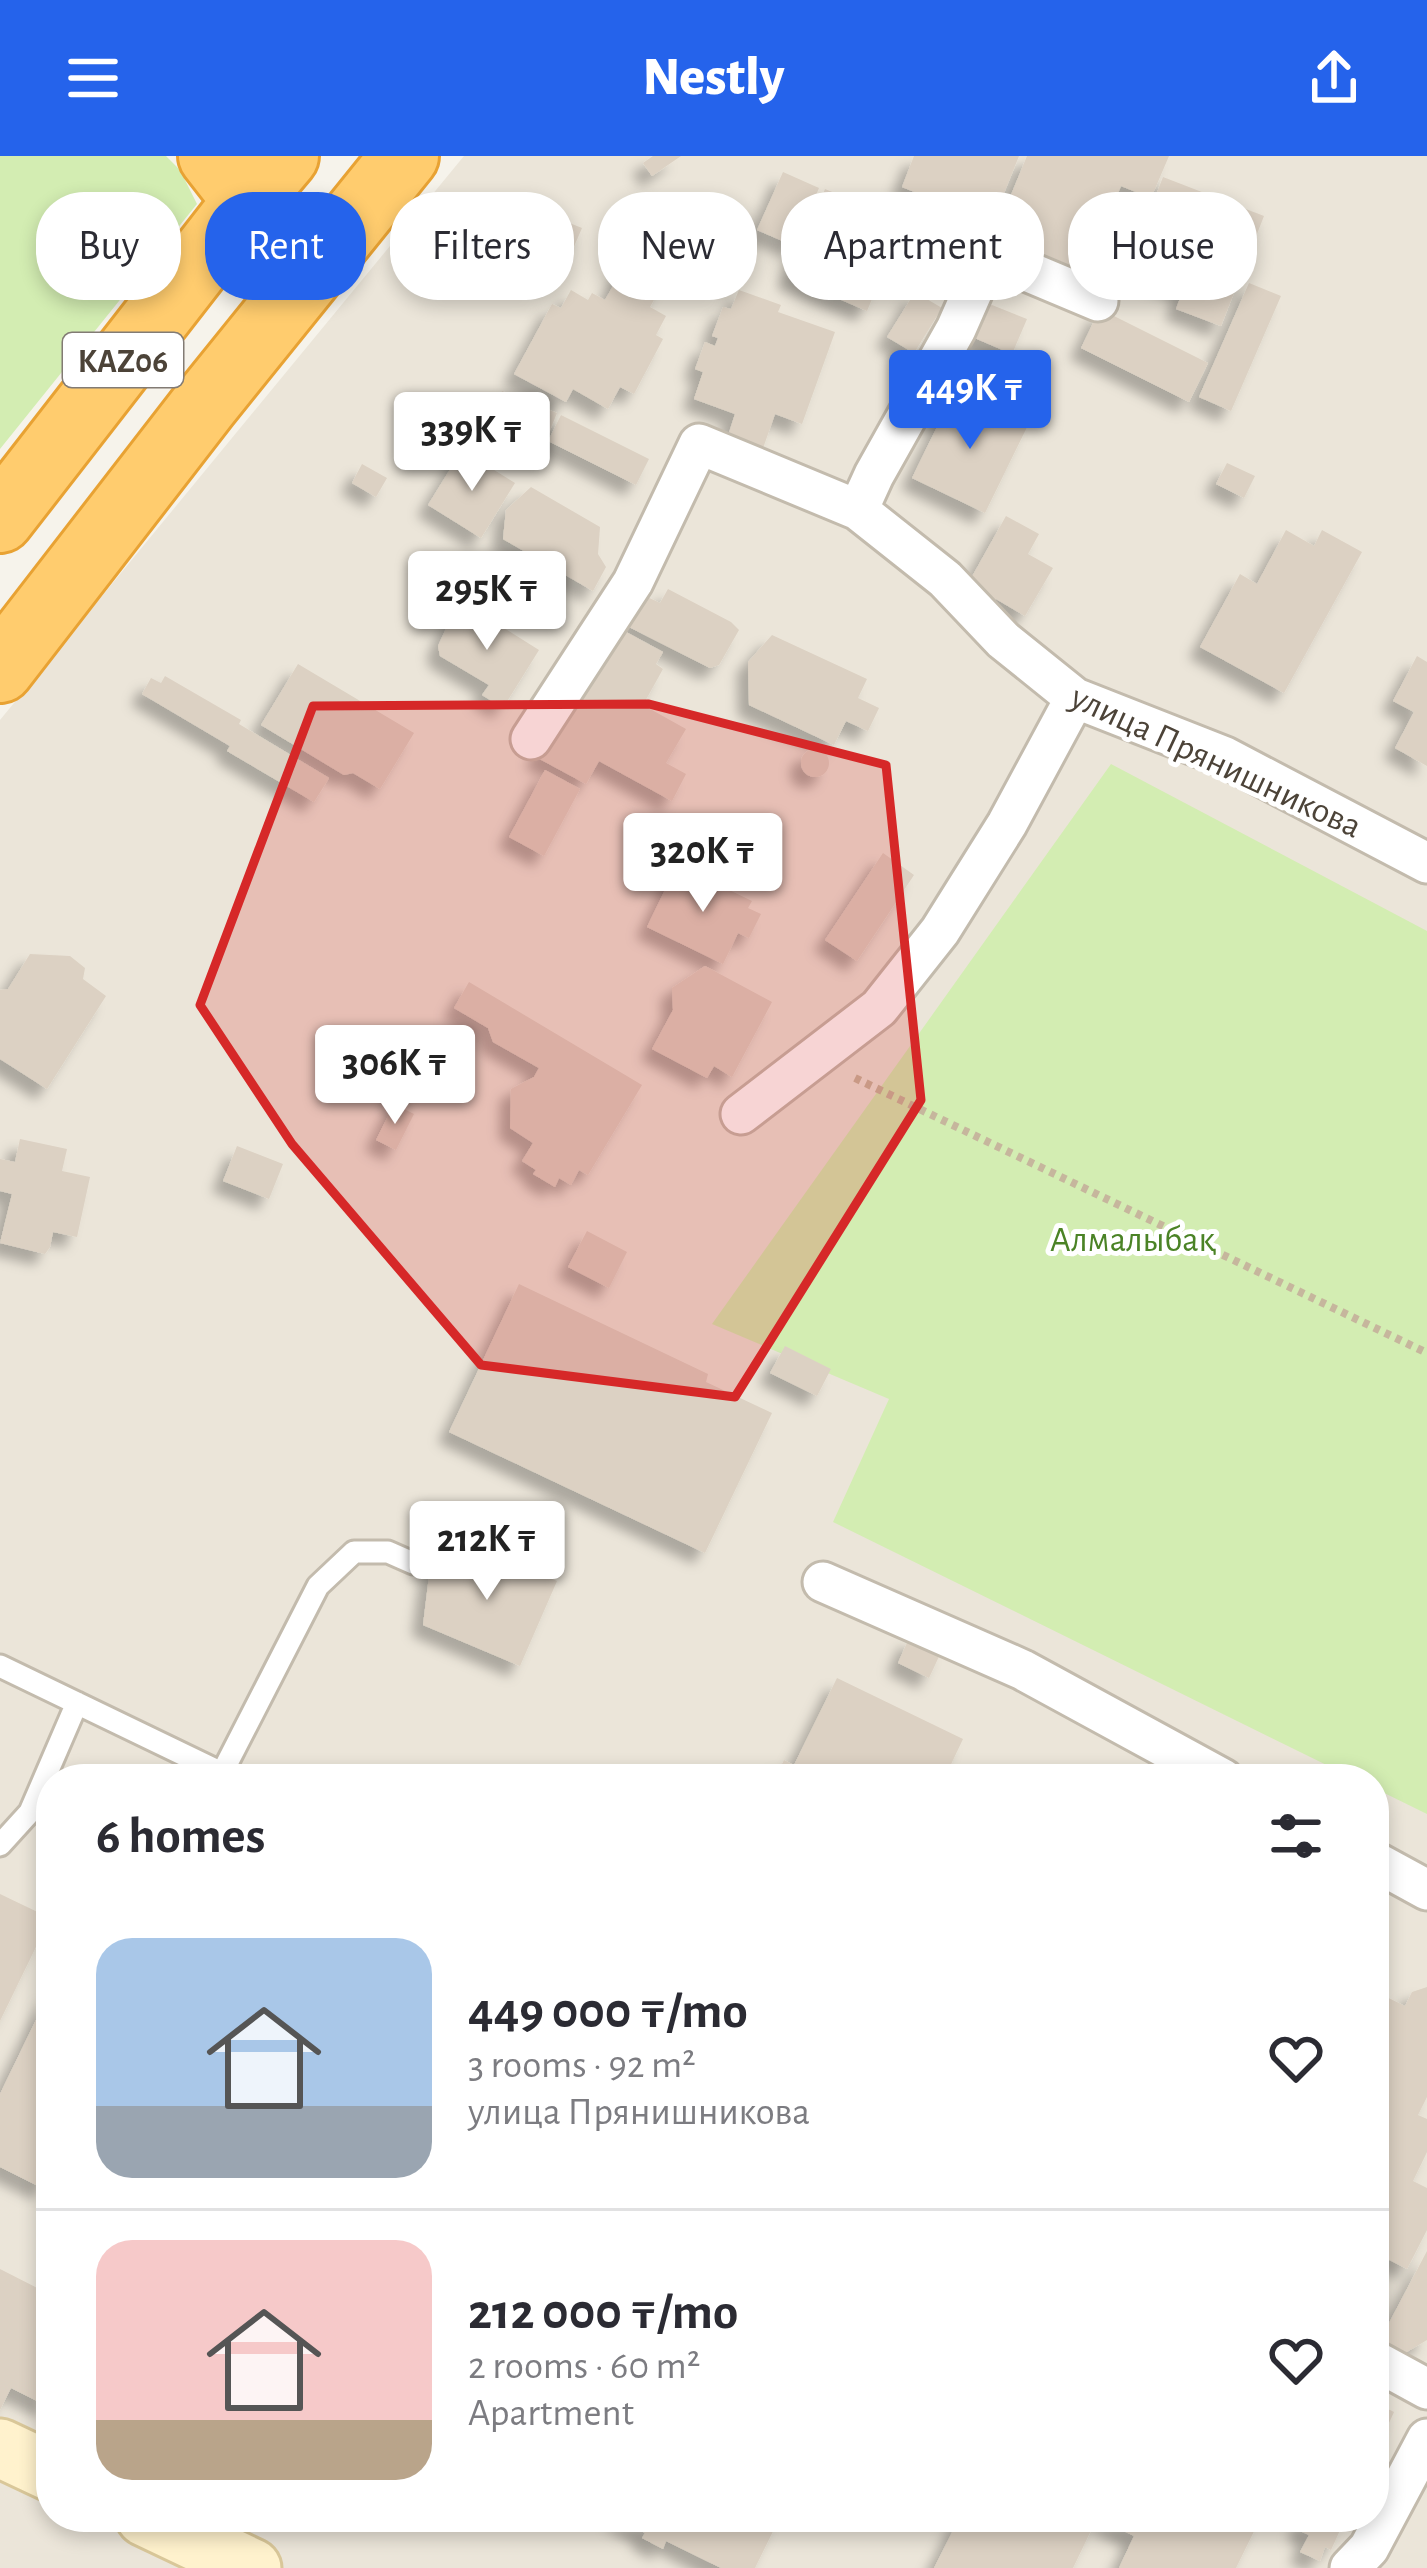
<!DOCTYPE html>
<html lang="en">
<head>
<meta charset="utf-8">
<style>
  :root { --surface:#fff; --page:#f2f2f3; --text:#2b2b33; --muted:#7c7c81; --line:#e1e1e2; --accent:#2563eb }
  body { margin:0; font-family:"Alegreya Sans",sans-serif; background:var(--page); color:var(--text); height:100vh; display:flex; flex-direction:column; font-size:45px; white-space:nowrap }
  * { box-sizing:border-box; margin:0 }
  p { font-size:39px; color:var(--muted) }
  .icon { flex:none; width:66px; height:66px; fill:none; stroke:currentColor; stroke-width:2; stroke-linecap:round; stroke-linejoin:round }
  .map { position:relative; flex:1; overflow:hidden }
  .sheet { position:absolute; left:36px; top:1608px; width:1353px; height:768px; display:flex; flex-direction:column; background:var(--surface); border-radius:48px; box-shadow:0 6px 18px #0003 }
  .sheet>* { flex:none }
  .top-card { position:absolute; left:36px; top:36px; width:1356px; height:108px; display:flex; gap:24px }
  .price { position:absolute; translate:-50% -102px; padding:0 27px; border-radius:12px; background:#fff; color:#222; font-size:39px; line-height:78px; filter:drop-shadow(0 3px 6px #0008) }
  .price::after { content:''; position:absolute; left:50%; top:72px; width:36px; height:27px; margin-left:-18px; background:inherit; clip-path:polygon(0 0,100% 0,50% 100%) }
  .price.on { background:var(--accent); color:#fff }
  ul { padding:0; list-style:none }
  li { display:flex; align-items:center; gap:36px; height:300px; padding:0 60px }
  li+li { border-top:3px solid var(--line) }
  li span { display:grid; place-items:center; flex:none; width:336px; height:240px; border-radius:36px; color:#555 }
  li>.icon { margin-inline-start:auto }
  span .icon { width:144px; height:144px; fill:#fffc; stroke-width:1 }
  li b { font-size:51px }
  h2 { display:flex; justify-content:space-between; align-items:center; height:144px; padding:0 60px; font-size:51px }
  .pill { padding:0 42px; border-radius:48px; background:var(--surface); box-shadow:0 6px 18px #0003; font-size:42px; line-height:108px }
  .pill.on { background:var(--accent); color:#fff }
  header { display:flex; justify-content:space-between; align-items:center; height:156px; padding:0 60px; background:var(--accent); color:#fff; font-size:54px; font-weight:800 }
  .map>svg:first-child { display:block }
  .residential { fill:#ebe5d9; fill-rule:evenodd }
  .green { fill:#d3edb2 }
  .building { fill:#dcd1c3; filter:url(#shadow) }
  .lines { fill:none; stroke-linecap:round; stroke-linejoin:round }
  .lane-casing { stroke:#c3bbad; stroke-width:27 }
  .street-casing { stroke:#c3bbad; stroke-width:45 }
  .secondary-casing { stroke:#d9c799; stroke-width:63 }
  .highway-casing { stroke:#e8a233; stroke-width:72 }
  .path { stroke:#c6b69d; stroke-width:8; stroke-dasharray:6 6; stroke-linecap:butt }
  .lane { stroke:#fff; stroke-width:21 }
  .street { stroke:#fff; stroke-width:39 }
  .secondary { stroke:#fff2cd; stroke-width:57 }
  .highway { stroke:#ffcc6e; stroke-width:66 }
  .marked { fill:#d62828; fill-opacity:0.2; stroke:#d62828; stroke-width:9; stroke-linejoin:round }
  .labels { text-anchor:middle; stroke-width:10; stroke-linejoin:round; paint-order:stroke }
  .shield { fill:#fff; stroke:#827b74; stroke-width:3 }
  .shield-label { font-size:33px; font-weight:bold; fill:#4c4338 }
  .street-label { font-size:36px; fill:#4c4338; stroke:#fff }
  .park-label { font-size:36px; fill:#4b8326; stroke:#fff }
</style>
</head>
<body>
<header><svg class="icon" aria-label="menu" viewBox="0 0 24 24"><path d="M4 6h16M4 12h16M4 18h16"/></svg>Nestly<svg class="icon" aria-label="share" viewBox="0 0 24 24"><path d="M12 15V3M7 8l5-5 5 5M5 13v7h14v-7"/></svg></header>
<div class="map">
<svg width="1427" height="2412" viewBox="0 0 1427 2412">
  <defs>
    <filter id="shadow"><feDropShadow dx="-11" dy="11" stdDeviation="6" flood-color="#0004"/></filter>
  </defs>
  <rect width="100%" height="100%" fill="#f6f3eb"/>
  <path class="residential" d="M464,0H1427V2412H0V564ZM51,1623H1374V2361H51Z"/>
  <path class="green" d="M0,0H166L180,14L197,48L0,293Z
    M1111,608L1427,775V1658L1374,1632V1623H1355L833,1366L889,1243L712,1168Z"/>
  <path class="building" d="M653,0H681L652,20L643,7Z
    M914,0H1019L998,52L960,37L954,52L902,31Z
    M1027,0H1169L1151,42L1121,30L1084,117L1025,92L1037,64L1006,51Z
    M783,16L819,32L794,90L757,74Z
    M1163,21L1264,60L1221,170L1176,153L1183,134L1128,112Z
    M825,33L904,66L867,155L788,121Z
    M531,39L558,56L537,88L528,82L508,112L491,100Z
    M557,62L582,72L569,102L544,91Z
    M629,102L666,122L650,151L666,160L656,179L663,183L634,238L620,231L608,253L573,233L566,246L514,218L552,148L561,152L571,134L588,144L592,137L605,144Z
    M1249,127L1281,140L1231,255L1199,241Z
    M739,134L781,149L778,156L835,176L802,268L775,258L762,295L727,283L735,258L694,243L703,216L695,213L705,186L715,190L718,182L712,180L723,151L731,153Z
    M915,136L942,152L914,197L887,181Z
    M992,149L1027,163L1012,198L970,180L980,152Z
    M1100,153L1208,207L1189,246L1081,192Z
    M955,234L1028,269L985,357L912,322Z
    M502,235L557,257L546,284L491,263Z
    M561,259L649,303L636,329L548,285Z
    M462,294L515,327L481,382L428,349Z
    M1227,307L1255,320L1244,342L1216,328Z
    M362,308L387,322L376,341L352,327Z
    M531,331L600,371L598,398L606,411L593,435L503,383L506,354Z
    M1006,360L1039,378L1028,398L1053,412L1025,460L996,443L993,449L965,433Z
    M1286,374L1314,390L1322,374L1362,396L1284,537L1200,491L1240,418L1257,428Z
    M668,433L731,466L739,474L719,509L710,512L627,470L643,439L660,447Z
    M469,450L539,494L503,552L482,539L489,529L440,500L438,490L449,466Z
    M615,470L663,496L656,508L663,513L643,549L686,573L666,607L686,618L672,645L599,605L586,628L536,601Z
    M772,479L867,523L858,542L879,552L868,575L846,565L834,589L749,549L748,506Z
    M1417,500L1427,506V610L1395,592L1414,556L1393,545Z
    M298,508L414,577L380,633L353,617L344,619L261,569Z
    M165,520L241,564L239,568L329,622L314,646L227,595L230,590L142,538L151,522L161,527Z
    M801 607a14 14 0 1 1 28 0a14 14 0 1 1-28 0Z
    M545,614L580,633L544,700L509,681Z
    M883,697L914,719L857,805L825,784Z
    M677,709L752,745L748,752L761,758L749,782L738,777L723,808L647,771Z
    M30,798L70,800L85,812L83,823L106,840L47,933L0,903V834L8,833Z
    M705,810L772,846L732,921L714,910L707,922L652,893L673,854L672,832Z
    M469,826L642,929L588,1019L579,1014L571,1029L559,1022L555,1031L533,1018L536,1014L522,1005L533,987L510,972L511,933L534,921L539,912L493,886L488,872L454,852Z
    M429,896L447,905L436,928L417,919Z
    M394,948L414,958L396,994L376,984Z
    M20,983L67,993L62,1015L90,1021L77,1081L53,1076L50,1091L45,1098L0,1087L12,1038L0,1035V1003L15,1006Z
    M237,990L283,1008L269,1043L223,1025Z
    M587,1075L627,1096L609,1132L568,1111Z
    M519,1128L708,1218L706,1226L772,1257L705,1397L449,1276Z
    M785,1190L831,1213L817,1240L770,1217Z
    M469,1388L557,1425L520,1510L423,1469L429,1420Z
    M910,1480L942,1494L929,1522L898,1507Z
    M837,1522L963,1583L944,1623H775L784,1604L794,1609Z
    M0,1738L50,1762L0,1865Z
    M1427,1831V1941L1418,1959L1427,1963V1996L1413,2025L1427,2032V2074L1407,2113L1374,2096V1918L1382,1902L1374,1898V1838L1376,1836L1405,1850L1412,1836Z
    M51,1833V2018L44,2033L0,2011V1938Z
    M1427,2095V2184L1405,2197L1388,2195L1379,2186Z
    M0,2113L51,2139V2252L11,2232L0,2254Z
    M1374,2246L1394,2256L1374,2300Z
    M613,2361H780L755,2412H721L666,2385L663,2393L642,2382L645,2377Z
    M960,2361H1261L1236,2412H1119L1134,2380L1097,2362L1073,2412H934Z
    M1304,2361H1346L1331,2394L1325,2391L1320,2405L1300,2396L1309,2379L1298,2374Z"/>
  <g class="lines">
    <defs>
      <path id="lane" d="M0,1510L232,1622
        M222,1617L318,1430L354,1396H388L413,1407
        M0,1689L30,1656L77,1547"/>
      <path id="street" d="M858,354L874,319L956,173L982,114L998,103L1098,145
        M531,583L633,426L699,288L858,354L945,423L1003,484L1075,542L1225,601L1427,707
        M741,958L879,852L940,775L1007,668L1075,542
        M823,1426L1023,1514L1223,1623
        M1374,1705L1427,1734
        M1374,2204L1427,2233
        M1350,2412L1369,2392L1427,2283"/>
      <path id="secondary" d="M0,2292L51,2316
        M145,2361L252,2412"/>
      <path id="highway" d="M212,0L247,45L256,88
        M0,363L247,45L285,0
        M0,513L205,248L405,0"/>
    </defs>
    <use href="#lane" class="lane-casing"/>
    <use href="#street" class="street-casing"/>
    <use href="#secondary" class="secondary-casing"/>
    <use href="#highway" class="highway-casing"/>
    <path class="path" d="M855,922L1427,1197"/>
    <use href="#lane" class="lane"/>
    <use href="#street" class="street"/>
    <use href="#secondary" class="secondary"/>
    <use href="#highway" class="highway"/>
  </g>
  <path class="marked" d="M649,548L886,609L921,944L735,1241L481,1209L292,988L200,849L313,550Z"/>
  <g class="labels">
    <rect class="shield" x="63" y="177" width="120" height="54" rx="9"/>
    <g class="shield-label">
      <text x="123" y="216">KАZ06</text>
    </g>
    <g class="street-label">
      <text transform="translate(1217 604) rotate(25)" y="13">улица Прянишникова</text>
    </g>
    <g class="park-label">
      <text x="1133" y="1095">Алмалыбақ</text>
    </g>
  </g>
</svg>
<b class="price on" style="left:970px;top:296px">449K ₸</b>
<b class="price" style="left:472px;top:338px">339K ₸</b>
<b class="price" style="left:487px;top:497px">295K ₸</b>
<b class="price" style="left:703px;top:759px">320K ₸</b>
<b class="price" style="left:395px;top:971px">306K ₸</b>
<b class="price" style="left:487px;top:1447px">212K ₸</b>
<div class="top-card">
<a class="pill">Buy</a>
<a class="pill on">Rent</a>
<a class="pill">Filters</a>
<a class="pill">New</a>
<a class="pill">Apartment</a>
<a class="pill">House</a>
</div>
<section class="sheet">
<h2>6 homes<svg class="icon" aria-label="filters" viewBox="0 0 24 24"><path d="M4 7h16M4 17h16"/><circle cx="9" cy="7" r="2"/><circle cx="15" cy="17" r="2"/></svg></h2>
<ul>
<li><span style="background:linear-gradient(#a9c7e8 70%,#9aa5b1 0)"><svg class="icon" aria-label="home" viewBox="0 0 24 24"><path d="M3 11l9-7 9 7M6 9v11h12V9"/></svg></span><div><b>449 000 ₸/mo</b><p>3 rooms · 92 m²</p><p>улица Прянишникова</p></div><svg class="icon" aria-label="heart" viewBox="0 0 24 24"><path d="M12 20l-8-8c-3-5 5-10 8-4 3-6 11-1 8 4z"/></svg></li>
<li><span style="background:linear-gradient(#f6c9c9 75%,#b9a48a 0)"><svg class="icon" aria-label="home" viewBox="0 0 24 24"><path d="M3 11l9-7 9 7M6 9v11h12V9"/></svg></span><div><b>212 000 ₸/mo</b><p>2 rooms · 60 m²</p><p>Apartment</p></div><svg class="icon" aria-label="heart" viewBox="0 0 24 24"><path d="M12 20l-8-8c-3-5 5-10 8-4 3-6 11-1 8 4z"/></svg></li>
</ul>
</section>
</div>
</body>
</html>
